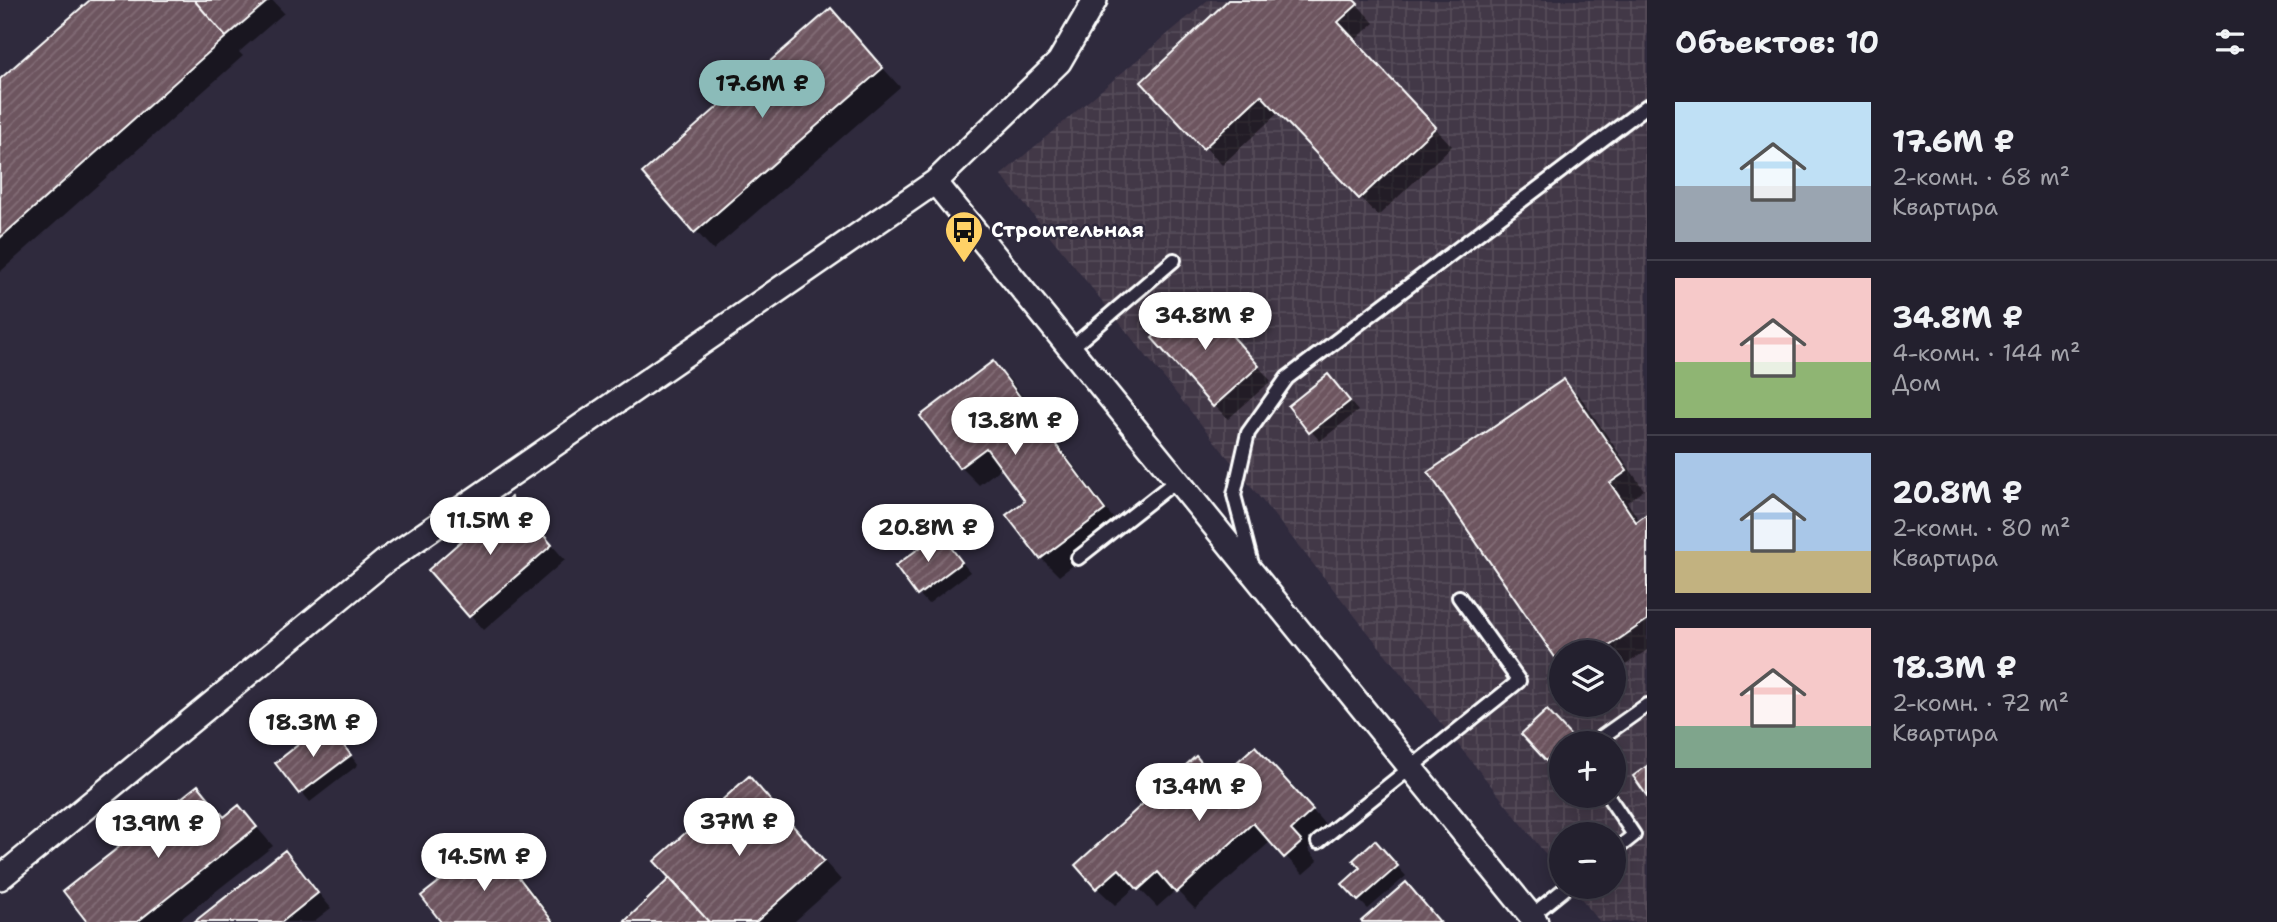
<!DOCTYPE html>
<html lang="ru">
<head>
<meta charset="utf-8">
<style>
  :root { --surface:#23202e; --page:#2f2d3a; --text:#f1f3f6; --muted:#a3a3aa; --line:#403e4a; --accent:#8bbbb9 }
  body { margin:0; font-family:"Shantell Sans",sans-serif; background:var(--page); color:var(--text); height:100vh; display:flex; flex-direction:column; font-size:26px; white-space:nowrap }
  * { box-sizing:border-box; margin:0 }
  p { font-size:23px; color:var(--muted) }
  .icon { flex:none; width:38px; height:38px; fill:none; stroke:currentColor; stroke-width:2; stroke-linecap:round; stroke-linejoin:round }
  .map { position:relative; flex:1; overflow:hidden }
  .details { display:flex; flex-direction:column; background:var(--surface); width:630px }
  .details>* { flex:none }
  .buttons { position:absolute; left:1549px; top:640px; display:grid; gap:14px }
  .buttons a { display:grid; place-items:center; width:77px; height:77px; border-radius:50%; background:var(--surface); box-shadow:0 4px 18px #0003,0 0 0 2px var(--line); font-size:35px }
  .price { position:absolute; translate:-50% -60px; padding:0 16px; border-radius:24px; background:#fff; color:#222; font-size:23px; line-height:46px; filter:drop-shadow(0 2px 4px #0008) }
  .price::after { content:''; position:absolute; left:50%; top:42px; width:21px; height:16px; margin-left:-10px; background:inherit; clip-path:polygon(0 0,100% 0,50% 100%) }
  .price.on { background:var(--accent); color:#111 }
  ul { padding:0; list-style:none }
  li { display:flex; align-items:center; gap:21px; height:175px; padding:0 28px }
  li+li { border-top:2px solid var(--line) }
  li span { display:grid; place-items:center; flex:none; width:196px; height:140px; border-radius:0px; color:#555 }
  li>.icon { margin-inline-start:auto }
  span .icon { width:84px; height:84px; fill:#fffc; stroke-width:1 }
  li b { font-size:30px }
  h2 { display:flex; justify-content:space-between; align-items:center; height:84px; padding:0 28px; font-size:30px }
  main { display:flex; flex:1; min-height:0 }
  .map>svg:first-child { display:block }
  .industrial { fill:url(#industrial-grid); fill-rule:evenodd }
  .shadow { fill:#0007 }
  .building { fill:url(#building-hatch); stroke:#fff; stroke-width:2 }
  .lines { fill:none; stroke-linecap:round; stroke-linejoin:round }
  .service-casing { stroke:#fff; stroke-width:18 }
  .minor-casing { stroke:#fff; stroke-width:28 }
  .service { stroke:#2f2a3d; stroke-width:12 }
  .minor { stroke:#2f2a3d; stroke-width:23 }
  .labels { text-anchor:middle; stroke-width:5; stroke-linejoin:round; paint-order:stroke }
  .poi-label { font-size:21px; font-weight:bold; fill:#fff; stroke:#2f2a3d; text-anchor:start }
</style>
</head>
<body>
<main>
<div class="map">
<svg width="1647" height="922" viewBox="0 0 1647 922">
  <defs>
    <pattern id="industrial-grid" width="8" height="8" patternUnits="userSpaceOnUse" patternTransform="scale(1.75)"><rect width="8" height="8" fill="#423747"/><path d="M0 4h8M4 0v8" fill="none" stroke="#554b59"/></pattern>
    <pattern id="building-hatch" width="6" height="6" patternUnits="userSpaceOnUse" patternTransform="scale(1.75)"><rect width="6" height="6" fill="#6d555f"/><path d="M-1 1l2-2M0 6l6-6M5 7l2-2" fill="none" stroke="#836e77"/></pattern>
  </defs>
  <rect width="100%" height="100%" fill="#2f2a3d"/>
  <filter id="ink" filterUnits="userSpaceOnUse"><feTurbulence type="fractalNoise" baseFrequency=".0143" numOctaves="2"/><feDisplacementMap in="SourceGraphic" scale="14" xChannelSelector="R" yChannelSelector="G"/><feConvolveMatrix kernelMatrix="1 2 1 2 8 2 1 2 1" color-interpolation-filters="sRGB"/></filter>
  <g filter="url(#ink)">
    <path class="industrial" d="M1208,0H1647V922H1600L1572,887H1614V835H1561V873L1001,175ZM1561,653H1614V705H1561ZM1561,744H1614V796H1561Z"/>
    <path class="shadow" d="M92,0H272L284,13L239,52L243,56L0,272V82Z
      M1230,0H1353L1374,23L1354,41L1452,146L1378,216L1279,112L1222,165L1205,147Z
      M831,10L900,87L713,250L644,173Z
      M1212,313L1271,381L1228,419L1214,405Z
      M993,363L1011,381L1121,529L1059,576L1041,558L1028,501L1002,467L979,485L961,467Z
      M1328,376L1358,411L1320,441L1290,407Z
      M1564,381L1582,399L1644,490L1627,502L1640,521L1647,516V650L1614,673V653H1561V663L1430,473Z
      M525,514L565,560L484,630L430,570Z
      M940,535L970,572L928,604L919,594Z
      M1547,713L1576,744H1561V765L1556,769L1524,735Z
      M335,735L358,765L310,802L278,763Z
      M1273,766L1329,829L1308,849L1318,861L1303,874L1271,841L1195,909L1176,890L1157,907L1137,886L1115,905L1097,888L1218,781Z
      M198,787L226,818L239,807L273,846L177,922H89Z
      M767,797L841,880L794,922H626Z
      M491,844L509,861L555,922H443Z
      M284,852L331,908L313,922H196Z
      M1384,852L1406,876L1368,909L1359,900Z"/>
    <path class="building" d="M90,0H194L226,37L0,238V79Z
      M194,0H269L226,37Z
      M1228,0H1354L1358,4L1338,22L1436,127L1359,199L1261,95L1203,149L1141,82Z
      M831,8L883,68L694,233L642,173Z
      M1198,297L1259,366L1213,407L1152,338Z
      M993,361L1105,510L1040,559L1006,515L1025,501L986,448L959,468L920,416Z
      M1328,374L1350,401L1309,433L1288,406Z
      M1564,379L1627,471L1610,483L1636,522L1647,514V620L1599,653H1561V666L1428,472Z
      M511,497L552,545L469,617L428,570Z
      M940,533L962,562L917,596L895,566Z
      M1547,710L1572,737L1561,744L1546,761L1521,734Z
      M326,723L351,755L299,794L275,763Z
      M1255,746L1313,810L1291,830L1302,842L1284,858L1253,823L1176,893L1158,872L1138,890L1119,869L1096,889L1075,865L1196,756L1217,780Z
      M1647,766V796L1633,776Z
      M749,776L824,861L756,922H709L654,861Z
      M198,785L224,817L239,805L257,827L137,922H87L63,891Z
      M1375,840L1398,866L1358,901L1342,884L1360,868L1353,860Z
      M491,841L553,922H441L421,896Z
      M285,850L318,893L282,922H194Z
      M670,878L709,922H624Z
      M1406,882L1440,922H1362L1361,921Z"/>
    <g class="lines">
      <defs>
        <path id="service" d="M1070,349L1174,260
          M1078,558L1177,480
          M1252,564L1234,495L1248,433L1287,378L1647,106
          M1592,744L1647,705
          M1608,796L1634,835L1614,851
          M1318,842L1519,681L1459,597
          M1531,916L1567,887"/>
        <path id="minor" d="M935,182L1536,922
          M0,878L384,562L935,182L1059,62L1095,0"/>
      </defs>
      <use href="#service" class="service-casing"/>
      <use href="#minor" class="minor-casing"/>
      <use href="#service" class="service"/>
      <use href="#minor" class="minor"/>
    </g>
  </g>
  <defs>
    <symbol id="bus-pin" viewBox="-11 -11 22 30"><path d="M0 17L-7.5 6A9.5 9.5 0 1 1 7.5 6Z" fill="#ffd166" stroke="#2f2a3d"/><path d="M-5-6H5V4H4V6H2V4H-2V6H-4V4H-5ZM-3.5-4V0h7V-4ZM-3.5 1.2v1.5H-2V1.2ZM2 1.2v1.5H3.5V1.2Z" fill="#111"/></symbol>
  </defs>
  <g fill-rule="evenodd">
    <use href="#bus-pin" x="942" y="208" width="44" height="60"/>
  </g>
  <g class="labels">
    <g class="poi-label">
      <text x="991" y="237">Строительная</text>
    </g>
  </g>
</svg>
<div class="buttons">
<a><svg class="icon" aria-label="layers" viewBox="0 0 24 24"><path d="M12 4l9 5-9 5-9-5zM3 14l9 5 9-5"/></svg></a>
<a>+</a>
<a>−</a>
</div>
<b class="price on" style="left:762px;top:120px">17.6M ₽</b>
<b class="price" style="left:1205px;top:352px">34.8M ₽</b>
<b class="price" style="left:1015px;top:457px">13.8M ₽</b>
<b class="price" style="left:490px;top:557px">11.5M ₽</b>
<b class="price" style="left:928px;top:564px">20.8M ₽</b>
<b class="price" style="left:313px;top:759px">18.3M ₽</b>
<b class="price" style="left:1199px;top:823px">13.4M ₽</b>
<b class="price" style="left:739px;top:858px">37M ₽</b>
<b class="price" style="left:158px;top:860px">13.9M ₽</b>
<b class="price" style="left:484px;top:893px">14.5M ₽</b>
</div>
<section class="details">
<h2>Объектов: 10<svg class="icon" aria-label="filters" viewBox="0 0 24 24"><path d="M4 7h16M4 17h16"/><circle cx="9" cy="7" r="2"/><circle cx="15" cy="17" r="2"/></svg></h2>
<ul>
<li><span style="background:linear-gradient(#bfe0f5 60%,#9aa5b1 0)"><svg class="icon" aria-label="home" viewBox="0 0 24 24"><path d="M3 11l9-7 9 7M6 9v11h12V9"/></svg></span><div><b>17.6M ₽</b><p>2-комн. · 68 m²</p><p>Квартира</p></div></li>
<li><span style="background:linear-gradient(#f6c9c9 60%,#8fb573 0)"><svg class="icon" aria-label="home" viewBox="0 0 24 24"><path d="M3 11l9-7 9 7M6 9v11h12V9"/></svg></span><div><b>34.8M ₽</b><p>4-комн. · 144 m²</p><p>Дом</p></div></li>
<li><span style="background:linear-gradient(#a9c7e8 70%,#c2b280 0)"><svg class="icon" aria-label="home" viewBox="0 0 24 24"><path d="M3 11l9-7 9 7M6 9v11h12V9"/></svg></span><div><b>20.8M ₽</b><p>2-комн. · 80 m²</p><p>Квартира</p></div></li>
<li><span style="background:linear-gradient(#f6c9c9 70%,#7fa58c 0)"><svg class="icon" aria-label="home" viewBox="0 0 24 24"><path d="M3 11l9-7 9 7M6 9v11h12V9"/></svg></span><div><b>18.3M ₽</b><p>2-комн. · 72 m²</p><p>Квартира</p></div></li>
</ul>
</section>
</main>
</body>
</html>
